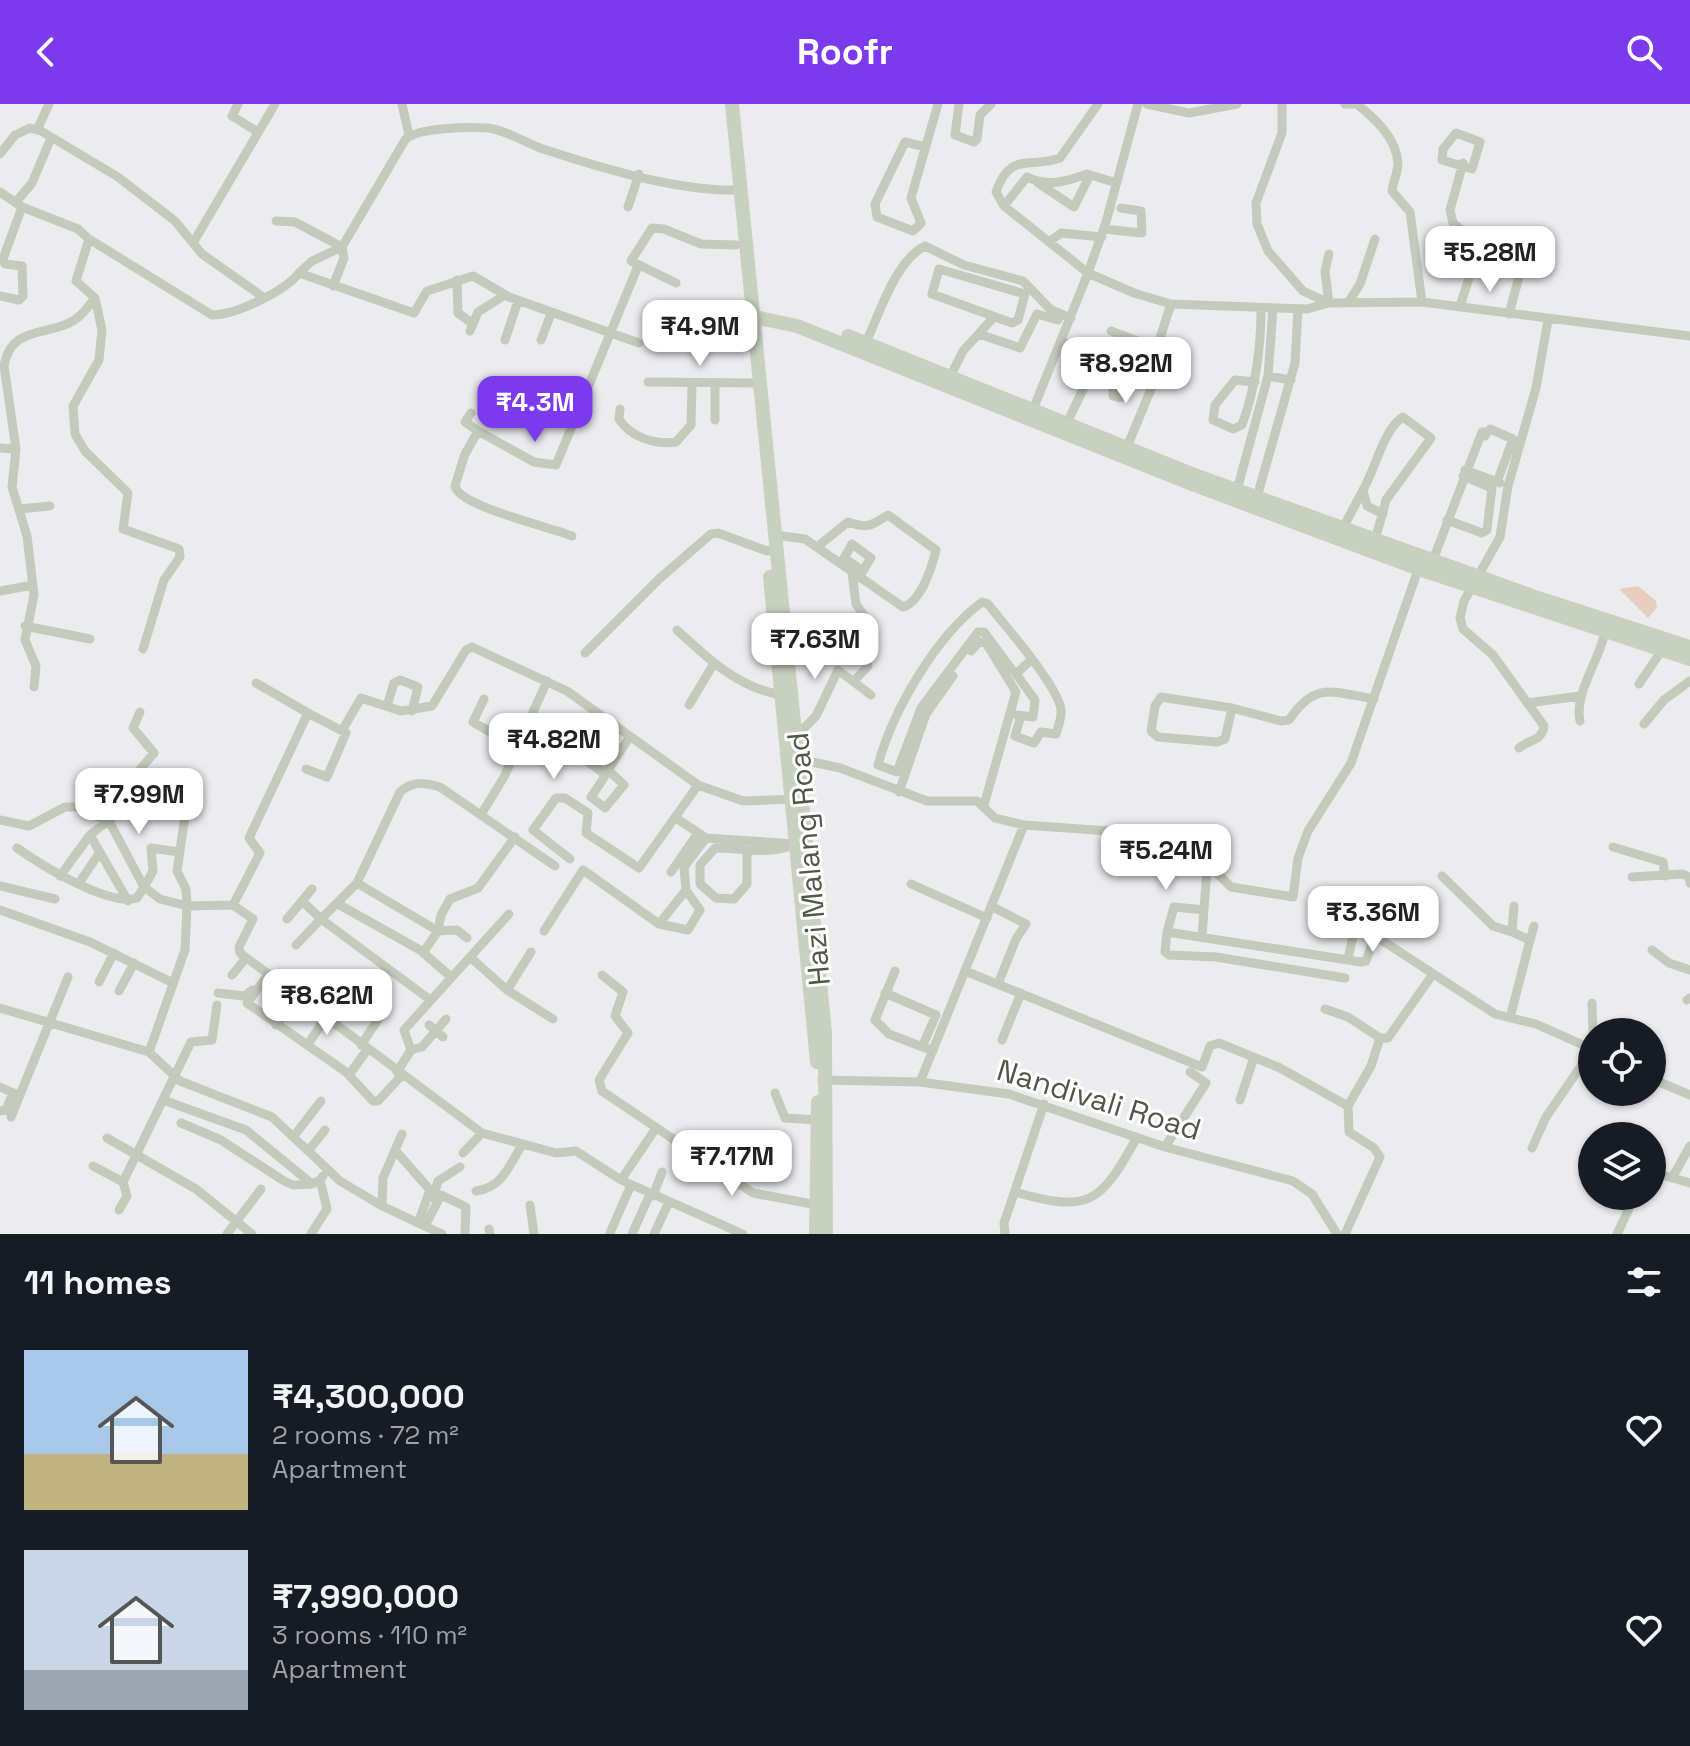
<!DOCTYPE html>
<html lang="en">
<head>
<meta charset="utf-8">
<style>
  :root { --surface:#171b24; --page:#242831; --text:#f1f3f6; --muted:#9ea1a6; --accent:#7c3aed }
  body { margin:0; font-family:"Space Grotesk",sans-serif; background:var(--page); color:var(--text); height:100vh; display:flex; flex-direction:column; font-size:30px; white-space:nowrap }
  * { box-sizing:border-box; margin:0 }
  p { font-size:26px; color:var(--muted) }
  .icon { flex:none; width:44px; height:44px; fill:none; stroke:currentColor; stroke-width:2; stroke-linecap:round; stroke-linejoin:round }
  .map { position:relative; height:1130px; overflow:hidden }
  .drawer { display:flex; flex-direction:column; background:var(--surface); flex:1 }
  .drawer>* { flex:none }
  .buttons { position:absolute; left:1578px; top:914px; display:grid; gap:16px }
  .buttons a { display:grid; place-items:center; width:88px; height:88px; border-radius:50%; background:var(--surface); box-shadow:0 2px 6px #0004; font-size:40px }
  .price { position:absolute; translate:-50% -68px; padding:0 18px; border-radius:16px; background:#fff; color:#222; font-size:26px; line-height:52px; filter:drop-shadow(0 2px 4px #0008) }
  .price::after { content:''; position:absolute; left:50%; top:48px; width:24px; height:18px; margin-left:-12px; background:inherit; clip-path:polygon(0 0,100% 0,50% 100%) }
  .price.selected { background:var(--accent); color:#fff }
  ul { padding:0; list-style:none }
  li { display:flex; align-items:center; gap:24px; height:200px; padding:0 24px }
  li span { display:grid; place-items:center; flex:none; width:224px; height:160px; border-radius:0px; color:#555 }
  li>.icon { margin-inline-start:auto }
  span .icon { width:96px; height:96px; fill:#fffc; stroke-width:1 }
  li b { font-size:34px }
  h2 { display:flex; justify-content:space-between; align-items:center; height:96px; padding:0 24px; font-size:34px }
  header { display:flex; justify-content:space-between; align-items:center; height:104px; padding:0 24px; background:var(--accent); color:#fff; font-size:36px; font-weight:700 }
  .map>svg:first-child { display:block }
  .green { fill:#e8cdbe }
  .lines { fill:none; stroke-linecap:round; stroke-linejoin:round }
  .street { stroke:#c4cabc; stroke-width:9 }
  .secondary { stroke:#c8d1bf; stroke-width:14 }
  .labels { text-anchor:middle; stroke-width:6; stroke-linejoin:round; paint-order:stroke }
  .street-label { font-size:30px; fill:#505747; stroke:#fff }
</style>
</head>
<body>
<header><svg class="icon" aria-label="back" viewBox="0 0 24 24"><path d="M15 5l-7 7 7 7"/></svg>Roofr<svg class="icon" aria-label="search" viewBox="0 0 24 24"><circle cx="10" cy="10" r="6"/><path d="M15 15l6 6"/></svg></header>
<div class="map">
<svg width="1690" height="1130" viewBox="0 0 1690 1130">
  <rect width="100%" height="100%" fill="#ececef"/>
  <path class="green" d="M1638,482L1656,497L1657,503L1648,514L1619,485Z"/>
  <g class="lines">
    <path class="street" d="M238,0L232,12L258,28
      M402,0L409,31
      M959,0L955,31L974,38L977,35L980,11L991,0
      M1138,0L1106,118L1088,169L1134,189L1171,200L1307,205L1329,199
      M1147,0L1189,9L1237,0
      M1282,0V29L1256,99L1257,120L1268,147L1303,187L1329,199L1422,198L1690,232
      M1345,0H1356
      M1357,0C1375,15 1397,34 1398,60C1398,68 1393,78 1392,87L1410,108L1422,198
      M37,26L49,0
      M1456,29L1480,38L1472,65L1442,56L1443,45Z
      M926,43L905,38L875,100L877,113L913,127L921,119L911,94L938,0
      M0,50L15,31L30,24L41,27L118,73L175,117L202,150L263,193
      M1463,59L1450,106L1453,119L1466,130L1525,149
      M1038,79L1074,103L1090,71
      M0,88L22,103L78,125L89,135L76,177L95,194L102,226L99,256L73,302L75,330L85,347L128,389L123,425L179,445L180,453L164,476L143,545
      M16,98L32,79L51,34
      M1004,102L1027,73C1048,83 1065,78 1087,70L1117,79
      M628,103L639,70
      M276,117L295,118L342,143L344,154L333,182
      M1104,125L1142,129L1141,107L1121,104
      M89,135L212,211C236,211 285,187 299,169L414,209L427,187L473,172L509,193L639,239
      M1049,138L1061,129L1102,133
      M193,139L275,0
      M939,165L1025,190L1018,216L1012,219L932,190Z
      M1463,168L1466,160L1473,158L1481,134
      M299,169L312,157L342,143L405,36C416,23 471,23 488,24C506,26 524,38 540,44C598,63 678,88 739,86
      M457,176L458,209L473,220
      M676,179L631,157L652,124L664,125L701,140L736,141
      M0,192L19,196L23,192L22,162L5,160L3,155L22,103
      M1329,199L1325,167L1329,150
      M1348,199L1360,180L1375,135
      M1460,202L1469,174
      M1509,210L1528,139
      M470,227L478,208L505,191
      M1111,227L1154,243
      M979,230L1020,244L1037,210L1058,216
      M505,236L518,197
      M541,236L551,210
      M866,238C880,209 895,157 925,142L964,161L1023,177L1051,206L1071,214
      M1062,238C1099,252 1120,263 1158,240L1171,200
      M951,271L963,247L994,213
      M1268,272L1291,276
      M648,278L757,279
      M1255,278L1235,276L1215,301L1213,316L1233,325L1242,321C1256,282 1261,246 1261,205
      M1113,279V292L1120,294L1124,284
      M620,305L619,315C630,333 655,341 676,338L691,321L692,280
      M1032,308L1088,169L1004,102L996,88C1010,47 1029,65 1060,54L1098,0
      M471,309L465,318L478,327
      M715,316V281
      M1067,319L1089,273H1099L1124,284L1134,266L1153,274L1154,278L1127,343
      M1485,332L1490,325L1513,335L1497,378
      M0,344L16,345L4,262C10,225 40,231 67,220C80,215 87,204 95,194
      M16,345L12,383L27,432L34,491L25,536L36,562L34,583
      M1465,366L1500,379
      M1237,386L1268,272L1273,204
      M1257,393L1295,259L1298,205
      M19,405L50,402
      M1447,416L1482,429L1487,426L1492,384L1463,372
      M1343,424L1363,386
      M775,431L805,435L903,503C921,498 932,463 936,446L888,411C871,422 868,425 848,418L817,443
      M572,432C550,423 458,402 455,382L465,350L478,327L534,358L556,361L638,162
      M1375,435C1379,422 1383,409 1386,396L1431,334L1403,313C1384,324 1375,366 1363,386L1367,402L1383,410
      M1433,456L1482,328H1487
      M852,468L856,500L867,516
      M859,474L870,455L871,454L852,440L844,454L863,467
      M0,487L33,481
      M25,522L90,535
      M677,526C707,554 740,585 782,591
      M971,547L979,538L986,539L1016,588L984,701
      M585,549L659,475L711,430L718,429L767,447L776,445
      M1012,566L984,528H978L921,604L897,668L878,661C893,606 936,532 982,498L988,500C1005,522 1056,579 1061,605C1062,614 1058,623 1056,630L1041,628L1034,639L1015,632L1021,612
      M854,577L868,562
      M1639,580L1662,546
      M1161,593L1232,604L1225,635L1217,638L1158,633L1151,627L1155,602Z
      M484,595L473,618L516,643
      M1527,599L1580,592
      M689,601L713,561
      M387,602L394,579L400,576L418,583L412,607
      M1232,604L1281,617L1289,616C1315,577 1333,588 1374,595
      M1017,611L1033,613L1035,596L1016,570L1031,556
      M1580,617C1574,590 1599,557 1605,528
      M1644,620L1664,596L1690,577
      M343,625L361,594L401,607L432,602L466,546L472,543L567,587L698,681L743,697L795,695
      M797,631L816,612L838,566L871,591
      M1519,644C1530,635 1542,637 1544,622L1493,551L1463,525L1460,514L1464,497L1500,433L1508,382L1536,284L1548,216
      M794,654L840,664L927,697H977L995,714L1024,721L1123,728L1217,769L1231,783L1293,793L1298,754L1308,727L1351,659L1420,460
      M306,665L327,673L346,629L308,609
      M607,665L624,681L605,704L591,693C605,674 615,653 630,633
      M605,670L576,649L586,635L598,637L610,618
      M899,688L926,610L953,572
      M160,702L185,712L177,767L186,785L187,802L233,801L253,815L239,843L240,849L482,1029L556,1049L576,1047L621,1076L743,1130
      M482,709L504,673L547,577
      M676,714L703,732
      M0,716L29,722L65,703H79L110,719L144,783L153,767L151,744L179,748
      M90,731L128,797
      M1613,743L1663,758L1665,772
      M17,744C41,761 109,803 137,794L144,783L160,795L187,802L185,846L149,948
      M747,749V780L734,795L716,794L700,780V761L715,744C745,744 766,752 796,740
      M570,755L533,726L556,694H565L588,709L586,729L639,764L698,681
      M671,768L698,729
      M60,772L90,731L133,697L126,682L154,649L133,624L140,608
      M1442,772L1493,822L1512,828
      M1632,773L1683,770L1689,773L1690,779
      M79,779L100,748
      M357,779L321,815L429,895
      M911,780L987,814
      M0,782L55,795
      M338,800L420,846L450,872
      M233,801L260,749L249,734L308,609L256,579
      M991,802L1026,820L1016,835L998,880
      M0,806L90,838L173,879
      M287,815L312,785
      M659,820L686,786
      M1363,824L1495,910L1536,920L1592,945
      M544,827L583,766L659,820L688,826L700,806L686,786L684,763L706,734L796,740
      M1167,828L1174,803L1204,806
      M1202,832L1207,765
      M467,834L457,826L438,827L357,779L400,688C412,677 424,678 440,683L555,762
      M1530,836L1534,822
      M296,841L321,815L302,797
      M1652,846L1669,859L1690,866
      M423,849L438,827L441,811L450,795L478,784L515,733
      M470,853L507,886L553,915
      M1348,855L1354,828
      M895,867L875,916L889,930L933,947
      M965,867L1202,963L1210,942L1219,939L1280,964L1348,1002L1349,1028L1374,1044L1380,1053L1345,1130
      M232,871L246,854
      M268,871L247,899L346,968L373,997H378L402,971
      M602,871L623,888L615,912L628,929L599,976L602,987L753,1089L817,1101
      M1345,874L1216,853L1169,851L1165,848L1167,828L1361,858L1366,857L1373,838
      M99,878L114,849
      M507,886L531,848
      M119,887L134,859
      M218,889L244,892L252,886
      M885,889L936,911L922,943
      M1687,896L1690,894
      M1592,899L1593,928
      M0,904L149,948L180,977L272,1013L340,1077L382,1102L442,1130
      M1325,905L1348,913L1380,934
      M314,906L334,880H339L379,914L361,941
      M1510,914L1530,836L1512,828L1514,802
      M276,921L296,893
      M429,921L443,933
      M1380,934H1388L1433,870
      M1002,936L1021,889
      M308,940L325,915
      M411,946L422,943L446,915
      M397,968L411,946L404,926L509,810
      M349,971L367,946
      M1652,975L1690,991
      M822,976L920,978L1009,990L1165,1043L1293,1077L1312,1090L1337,1130
      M920,978L1024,721
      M0,983L16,990
      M775,989L785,1014L818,1016
      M163,996L246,1026L312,1080L320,1076
      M1240,996L1254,953
      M1348,1002L1371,962L1380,934
      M0,1007L6,1006L13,989
      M11,1013L68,873
      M181,1019L221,1036L284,1077L293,1081L312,1080
      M294,1032L321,997
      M107,1034L196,1085L252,1130
      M1165,1043L1206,979L1190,968
      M1532,1044L1546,1013L1592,946
      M309,1046L325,1026
      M395,1046L430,1086L418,1119
      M463,1049L482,1029
      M93,1062L123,1078
      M1652,1068L1690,1079
      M1672,1074L1690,1042
      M621,1076L656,1024
      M476,1087C502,1084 509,1062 522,1041
      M1015,1088C1089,1109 1100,1100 1136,1035
      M653,1092L662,1068
      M433,1094L438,1077L460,1063
      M530,1101L534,1130
      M382,1102L383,1074L402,1030
      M119,1106L127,1092L123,1078L191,938L212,936L217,901
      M425,1122L441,1091L466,1103L465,1128
      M489,1125L490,1130
      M610,1129L631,1081
      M227,1130L261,1085
      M311,1130L327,1105L320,1076L323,1072
      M632,1130L650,1090
      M654,1130L669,1098
      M1005,1130L1004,1119L1044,1000
      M1617,1130L1635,1092"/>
    <path class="secondary" d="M732,0L825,929L826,1130
      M745,211L797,222L1192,380L1419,465L1690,555
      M848,232L1192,370L1538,494L1690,543
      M770,473L817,958
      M816,1130L818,998"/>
  </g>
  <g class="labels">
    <g class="street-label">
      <text transform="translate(809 755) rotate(-95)" y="10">Hazi Malang Road</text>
      <text transform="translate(1099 996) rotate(17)" y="10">Nandivali Road</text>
    </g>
  </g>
</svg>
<div class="buttons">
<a><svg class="icon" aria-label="locate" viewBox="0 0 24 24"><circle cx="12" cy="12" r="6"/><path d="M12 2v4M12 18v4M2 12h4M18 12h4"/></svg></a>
<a><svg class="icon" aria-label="layers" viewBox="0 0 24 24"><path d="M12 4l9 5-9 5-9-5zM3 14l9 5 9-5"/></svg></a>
</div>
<b class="price" style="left:1490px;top:190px">₹5.28M</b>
<b class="price" style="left:700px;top:264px">₹4.9M</b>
<b class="price" style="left:1126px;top:301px">₹8.92M</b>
<b class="price selected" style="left:535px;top:340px">₹4.3M</b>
<b class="price" style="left:815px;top:577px">₹7.63M</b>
<b class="price" style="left:554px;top:677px">₹4.82M</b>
<b class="price" style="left:139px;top:732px">₹7.99M</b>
<b class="price" style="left:1166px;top:788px">₹5.24M</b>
<b class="price" style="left:1373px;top:850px">₹3.36M</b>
<b class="price" style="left:327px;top:933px">₹8.62M</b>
<b class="price" style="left:732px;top:1094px">₹7.17M</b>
</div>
<section class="drawer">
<h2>11 homes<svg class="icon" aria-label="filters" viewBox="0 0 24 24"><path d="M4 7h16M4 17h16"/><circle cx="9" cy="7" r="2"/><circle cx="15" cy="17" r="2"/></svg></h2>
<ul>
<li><span style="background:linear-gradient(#a9c7e8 65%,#c2b280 0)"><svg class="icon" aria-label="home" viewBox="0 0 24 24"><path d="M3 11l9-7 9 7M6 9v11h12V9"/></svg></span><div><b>₹4,300,000</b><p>2 rooms · 72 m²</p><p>Apartment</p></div><svg class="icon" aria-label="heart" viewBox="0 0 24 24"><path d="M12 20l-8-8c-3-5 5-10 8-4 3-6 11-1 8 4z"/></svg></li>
<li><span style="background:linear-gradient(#c9d6e8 75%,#9aa5b1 0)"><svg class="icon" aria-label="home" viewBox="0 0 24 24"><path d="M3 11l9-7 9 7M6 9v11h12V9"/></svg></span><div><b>₹7,990,000</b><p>3 rooms · 110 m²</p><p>Apartment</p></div><svg class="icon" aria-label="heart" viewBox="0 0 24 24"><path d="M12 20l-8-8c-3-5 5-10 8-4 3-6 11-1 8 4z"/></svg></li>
</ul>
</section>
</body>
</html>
